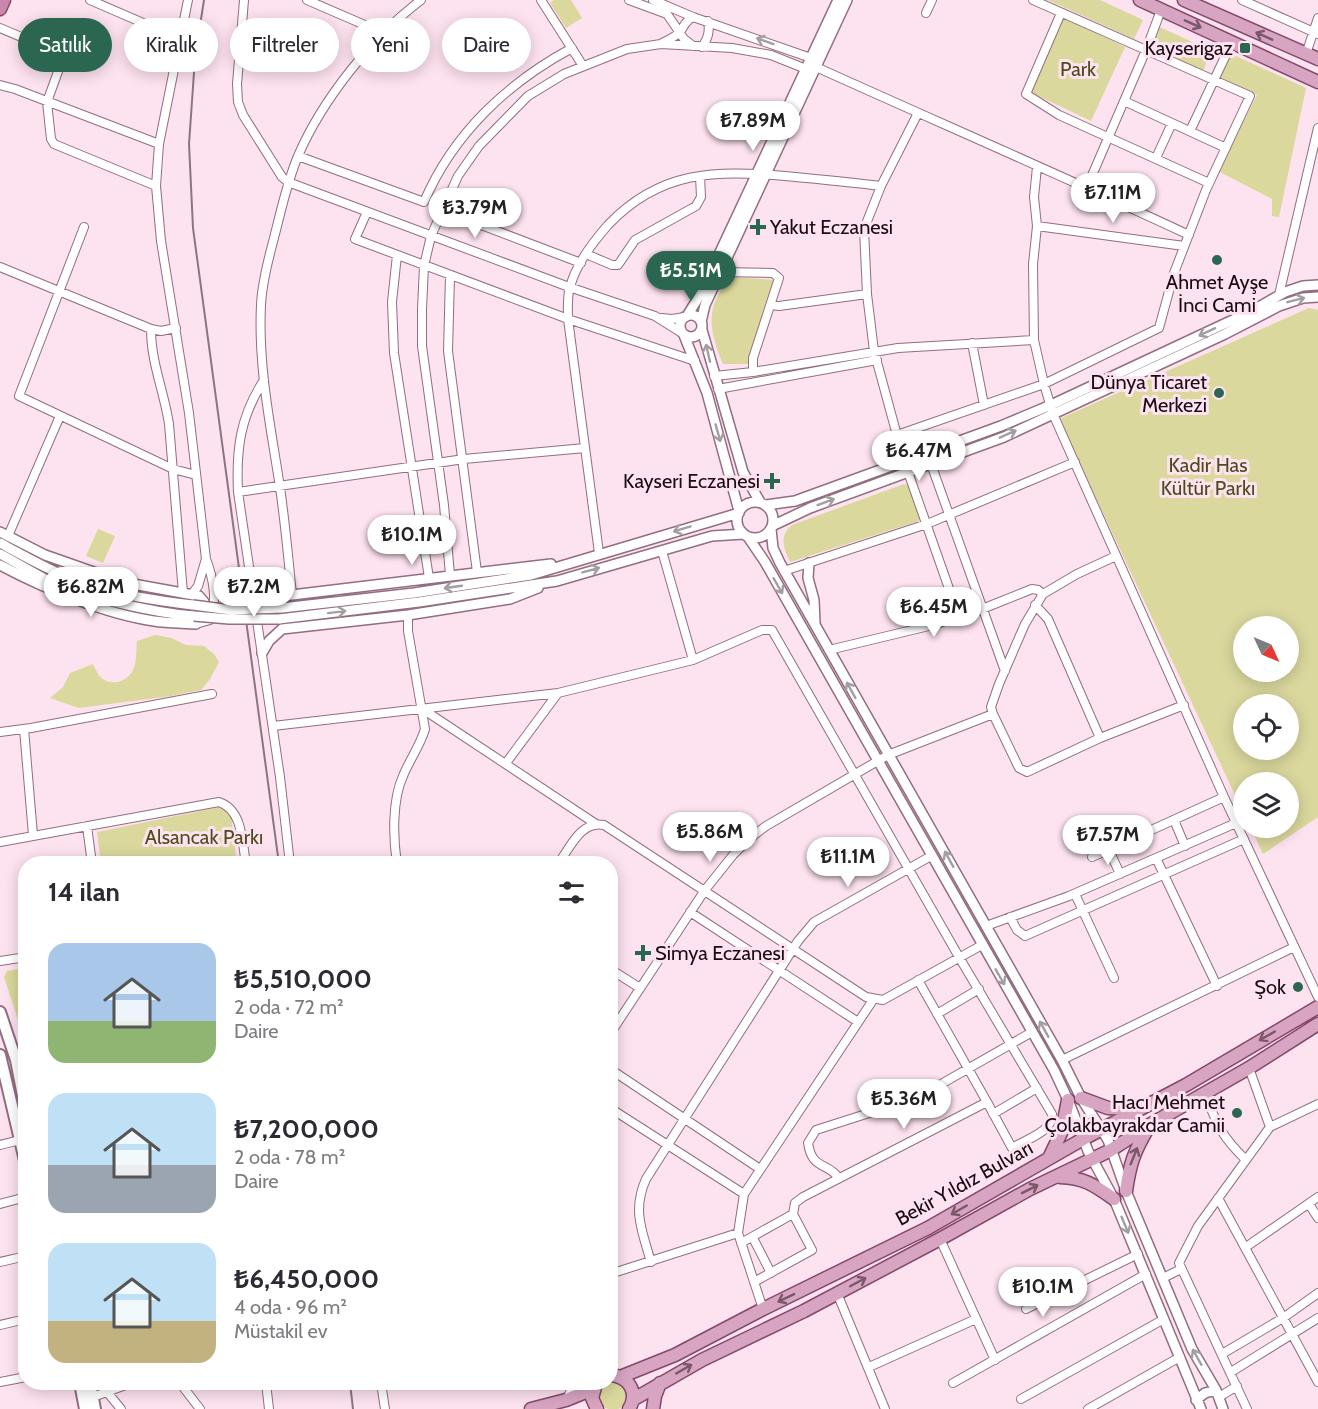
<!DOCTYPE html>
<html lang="tr">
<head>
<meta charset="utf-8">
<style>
  :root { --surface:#fff; --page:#f7f7f7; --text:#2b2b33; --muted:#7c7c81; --accent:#2b6651 }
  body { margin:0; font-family:Cabin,sans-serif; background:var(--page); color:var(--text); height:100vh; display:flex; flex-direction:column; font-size:22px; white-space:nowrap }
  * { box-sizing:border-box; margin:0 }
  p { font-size:20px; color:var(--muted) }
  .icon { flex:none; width:33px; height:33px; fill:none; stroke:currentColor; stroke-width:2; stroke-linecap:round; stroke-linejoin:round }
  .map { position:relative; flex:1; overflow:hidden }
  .details { position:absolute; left:18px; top:856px; width:600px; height:534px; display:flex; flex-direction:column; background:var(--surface); border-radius:24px; box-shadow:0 3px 15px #0003 }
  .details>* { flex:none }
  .banner { position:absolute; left:18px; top:18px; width:600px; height:54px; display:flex; gap:12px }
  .needle { width:39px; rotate:134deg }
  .controls { position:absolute; left:1233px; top:616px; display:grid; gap:12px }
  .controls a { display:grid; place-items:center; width:66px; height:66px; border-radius:50%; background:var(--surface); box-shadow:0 3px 15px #0003; font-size:30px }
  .price { position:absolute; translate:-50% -51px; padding:0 14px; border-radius:21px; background:#fff; color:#222; font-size:20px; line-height:39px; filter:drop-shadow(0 2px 3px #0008) }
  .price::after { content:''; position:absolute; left:50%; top:36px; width:18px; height:14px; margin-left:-9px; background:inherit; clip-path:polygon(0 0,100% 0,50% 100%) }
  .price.active { background:var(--accent); color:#fff }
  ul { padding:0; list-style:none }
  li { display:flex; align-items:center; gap:18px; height:150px; padding:0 30px }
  li span { display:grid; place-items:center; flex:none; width:168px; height:120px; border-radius:18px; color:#555 }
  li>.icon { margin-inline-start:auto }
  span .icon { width:72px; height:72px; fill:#fffc; stroke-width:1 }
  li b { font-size:26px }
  h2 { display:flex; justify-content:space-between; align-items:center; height:72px; padding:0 30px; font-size:26px }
  .tag { padding:0 21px; border-radius:27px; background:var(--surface); box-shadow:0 3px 15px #0003; font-size:21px; line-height:54px }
  .tag.active { background:var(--accent); color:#fff }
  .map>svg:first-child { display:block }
  .green { fill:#dad89d; fill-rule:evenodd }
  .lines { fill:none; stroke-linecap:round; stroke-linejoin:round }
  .minor-casing { stroke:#936d81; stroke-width:10 }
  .tertiary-casing { stroke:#936d81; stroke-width:12 }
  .secondary-casing { stroke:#936d81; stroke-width:14 }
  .primary-casing { stroke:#84486a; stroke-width:15 }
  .trunk-casing { stroke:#84486a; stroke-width:15 }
  .minor { stroke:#fff; stroke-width:8 }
  .tertiary { stroke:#fff; stroke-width:9 }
  .secondary { stroke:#fff; stroke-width:10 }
  .primary { stroke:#d7a4c1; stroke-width:12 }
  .trunk { stroke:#ca86ac; stroke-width:12 }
  .rail { stroke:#8a7680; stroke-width:2 }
  .tertiary-bridge-casing { stroke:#936d81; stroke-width:12; stroke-linecap:butt }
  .tertiary-bridge { stroke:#fff; stroke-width:9 }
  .oneway { stroke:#78586a }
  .oneway2 { stroke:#a39ea1 }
  .poi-dot { fill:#2b6651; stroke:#fde2ef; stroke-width:2 }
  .labels { text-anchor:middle; stroke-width:6; stroke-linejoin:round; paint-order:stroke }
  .poi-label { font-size:20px; fill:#1a0c14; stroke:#fde2ef; text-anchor:end }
  .park-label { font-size:20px; fill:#4e4c1c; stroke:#fde2ef }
  .street-label { font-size:20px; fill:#1a0c14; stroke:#fde2ef }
</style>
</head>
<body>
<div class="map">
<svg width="1318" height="1409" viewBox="0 0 1318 1409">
  <rect width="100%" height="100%" fill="#fde2ef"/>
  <path class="green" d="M554,0H571L582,18L566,28L550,3Z
    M1048,0H1100L1143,20L1134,39Z
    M1064,18L1125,47L1091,121L1030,92Z
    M1153,24L1212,51L1203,71L1145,44Z
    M1225,51L1306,88L1279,217L1272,216V199L1218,171L1257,95L1216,75Z
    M734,277L776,280L750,364H723C709,331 703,303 734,277Z
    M1309,308L1318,310V817L1263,854L1251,828H1288V783H1244L1243,812L1059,419ZM1244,627H1288V672H1244ZM1244,705H1288V750H1244Z
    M904,484L909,485L922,520L790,562C784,548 778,537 792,525Z
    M98,529L115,536L103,563L86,556Z
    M155,635L171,638L186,645L204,646L214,654L219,662L210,679L201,690L171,696L79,708L50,698L63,687L70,673L93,664C95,668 97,673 100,677C110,686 127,683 133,670C137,662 136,650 137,641Z
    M220,807L226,810L231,816L237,864H101L97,832Z
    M25,968H26L25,1041L4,977L7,971Z
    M599 1396a14 14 0 1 1 28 0a14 14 0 1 1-28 0Z"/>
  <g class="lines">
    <defs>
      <path id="minor" d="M90,0L180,39
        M188,0L159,144L156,186L161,241L189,413L206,559C213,577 218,602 210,620L196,624
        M244,0L237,84L238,102L243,115L282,177L288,182L569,287L655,316L682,333
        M307,0L367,26L383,35
        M541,0L583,66
        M629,0L667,14L684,39L693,46
        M653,0L693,17L811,58L816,67C940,123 1065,177 1189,235
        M1242,0L1318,34
        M926,13L932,0
        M1061,13L1026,94L1059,115L1209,183
        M0,28L64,55L47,102L51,139L54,144L156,186
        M662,43C668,40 675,37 680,32C685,25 685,21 693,17
        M702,47C708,38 710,32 708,21
        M1306,54L1318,18
        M0,85L15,89L159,144
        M1124,101L1226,148
        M1190,131L1232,42
        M298,156L424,202C453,134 507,83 572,48
        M1156,158L1172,123
        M1087,187L1146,50L1161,10
        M442,210L581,263
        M367,212L355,239L568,319L695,361
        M1037,226L1184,246
        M84,227L19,396L173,469L196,475
        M586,254L612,265H618L635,240L696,206L701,197L700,176
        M397,255L392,302L394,353L429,578
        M0,267L151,329L161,331L176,328
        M720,272L773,273L779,278L753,358V372
        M450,276L448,351L477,572
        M867,294L864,229L881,186L918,113
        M1279,295L1318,128
        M771,305L779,306L867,294L874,351L904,461
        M662,318L672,319L685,317
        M151,329C151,363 164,391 169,424L183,593
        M1034,340L1033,264L1037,226L1034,197L1037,167
        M972,343L984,405
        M714,376L753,372L898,348L1034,340L1044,384L1053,414L1224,797L1318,997
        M264,380C240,417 236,449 238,492L280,777L290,864
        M718,389L877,360
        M897,435L1044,384L1159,328L1174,273L1206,190L1250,96L1033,0
        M931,464L1005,671
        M908,472L959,617
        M238,492L464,459L585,448
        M8,536L60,416
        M662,551L693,660
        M599,553L568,319C568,309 567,296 570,287C576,264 593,242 608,225C660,170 716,170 785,176C817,179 849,182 881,186
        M784,571L927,524L1075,462
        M450,575L444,505L422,346V309L424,266L431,236L458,176L479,146L528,96L564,74L627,49L661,44L732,48L771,55L806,69L810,68
        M192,594L198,586L206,559
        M292,594C288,557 285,519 279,481C270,423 258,365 261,305C262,283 268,260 274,238C281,211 287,182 298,156C322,100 372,37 421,0
        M1035,605L1048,619L1100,738
        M829,650L933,625L982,609L1032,589L1038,590L1043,594
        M421,708L596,824
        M993,714L1019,768L1027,772L1100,738L1184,705
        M273,726L558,693
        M24,729L33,835
        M0,732L31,728L212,694
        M506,763L558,693L693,660L762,630H772L959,957L1052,1114C1054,1131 1025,1140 1012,1148L987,1102
        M1174,820L1185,846
        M87,826L92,864
        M0,842L219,802C243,810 242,842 246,864
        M1109,850L1120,874
        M1092,857L1224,797
        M1156,858L1217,986
        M397,864C393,838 392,800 403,776C410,759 420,746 425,729L408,631V615
        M558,864C570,848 581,820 604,825L866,997L883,1000L982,945
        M1075,894L1114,978
        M690,912L858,1022
        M1010,917L1017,930L1025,936L1244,839
        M986,926L1069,896L1236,823
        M0,961L26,957
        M610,969L640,988
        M937,1014L979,989
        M610,1034L705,890L733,855L749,839L766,826L888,755L993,714L991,707L999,684L1025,624L1043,594L1077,574L1116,556
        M1062,1060L1294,947
        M1249,1068L1270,1127
        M610,1069L760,1169
        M1205,1094C1217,1124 1221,1136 1245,1159
        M610,1108L744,1194
        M993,1114L1037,1088
        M0,1145L20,1140
        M838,1177C827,1162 812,1170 808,1143L816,1130L888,1107L936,1087L1032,1032
        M1218,1198L1318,1382
        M0,1204L26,1197
        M1309,1204L1318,1218
        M753,1238L771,1273
        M940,1239L995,1360
        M741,1243L793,1214L795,1203L803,1197L987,1102L918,980
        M1246,1247L1318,1197
        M0,1262L26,1256
        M651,1262C642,1231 632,1210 646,1179L798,941L814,922L931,856
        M610,1274L738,1233
        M1163,1278L1181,1269
        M754,1282L812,1250L793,1214
        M837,1293L885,1409
        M763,1309L738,1233L744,1194L873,1000
        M1026,1309L1138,1254
        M0,1325L26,1319
        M1222,1354L1283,1318L1318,1293
        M869,1367L976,1319
        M1231,1372L1318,1318
        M0,1382L26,1377
        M180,1383L200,1409
        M266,1383L269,1409
        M381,1383L385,1409
        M953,1383L1146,1274
        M107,1392L121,1409
        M93,1397L131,1383
        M1219,1397L1237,1386
        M1021,1399L1164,1319
        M566,1400L575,1383
        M1088,1409L1180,1357
        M1247,1409L1179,1263L1198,1226L1270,1127L1318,1104"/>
      <path id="tertiary" d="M680 326a11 11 0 1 1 22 0a11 11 0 1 1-22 0Z
        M687,316L700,295L838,0
        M701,322L705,305L847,0
        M702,330L743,472L760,502
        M684,335L707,393L739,511
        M737 520a18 18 0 1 1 36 0a18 18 0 1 1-36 0Z
        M766,505L795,501L1001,426L1051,405L1252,311L1285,292L1303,286L1318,285
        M772,526L810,508L1004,437L1225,334L1279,306L1303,298L1318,297
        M771,529L773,548L780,563L1062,1060L1081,1098L1108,1140L1126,1191L1192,1349L1216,1390L1223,1409
        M0,532L45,555L122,582L199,596L204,602V613L196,624C182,623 167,623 154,621C105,614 43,588 0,565
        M748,537L765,562L1054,1070L1068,1100L1088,1151L1114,1199L1201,1409
        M0,543C26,557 60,576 88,585C121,595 158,601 193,605
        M0,554C15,562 30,571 45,579C84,597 151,612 194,616
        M809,563L808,578L814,600L815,623
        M250,581L275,597L551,564
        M282,608L414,593L531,575L739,513
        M279,619L419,602L557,581L712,536L744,534
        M262,653L269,641L282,629L408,615L510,599L538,588
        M1196,1400L1205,1393L1216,1390"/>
      <path id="secondary" d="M0,1012L16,1060L26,1111
        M0,1055L26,1165
        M80,1383L85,1409
        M90,1383L95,1409"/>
      <path id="primary" d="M1140,0L1318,82
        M1184,0L1318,59
        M1081,1098L1108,1108L1138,1109
        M1049,1158L1062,1131L1068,1100
        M1060,1177C1085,1178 1094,1185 1114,1199
        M1126,1191C1130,1163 1134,1152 1148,1128
        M610,1375C629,1376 639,1393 629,1409
        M620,1377L675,1355L763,1309L928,1228L1083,1139L1186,1085L1318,1007
        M596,1384L592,1398L597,1409
        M634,1399L702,1360L804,1311L940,1239L1030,1189L1111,1150L1151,1124L1249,1068L1318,1024
        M531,1409L566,1400L593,1389
        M653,1409L655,1396L660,1383"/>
      <path id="trunk" d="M0,9L4,0"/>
    </defs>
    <use href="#minor" class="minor-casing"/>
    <use href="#tertiary" class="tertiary-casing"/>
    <use href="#secondary" class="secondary-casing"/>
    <use href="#primary" class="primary-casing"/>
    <use href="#trunk" class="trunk-casing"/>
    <use href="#minor" class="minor"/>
    <use href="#tertiary" class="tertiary"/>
    <use href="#secondary" class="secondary"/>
    <use href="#primary" class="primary"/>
    <use href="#trunk" class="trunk"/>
    <path class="rail" d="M204,0L195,58L189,144L193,228L279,864
      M350,1383L353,1409"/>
    <defs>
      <path id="tertiary-bridge" d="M193,605L231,610L282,608
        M194,616L229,619H279"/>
    </defs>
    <use href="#tertiary-bridge" class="tertiary-bridge-casing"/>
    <use href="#tertiary-bridge" class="tertiary-bridge"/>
  </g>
  <defs><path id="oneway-shaft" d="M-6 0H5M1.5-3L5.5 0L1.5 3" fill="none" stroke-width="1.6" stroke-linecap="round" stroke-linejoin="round" transform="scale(1.5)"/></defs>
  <g class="oneway">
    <use href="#oneway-shaft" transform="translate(1193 24) rotate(24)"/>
    <use href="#oneway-shaft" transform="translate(1264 36) rotate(-156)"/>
    <use href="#oneway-shaft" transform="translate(1267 1036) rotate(150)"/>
    <use href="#oneway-shaft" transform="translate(1134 1156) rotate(-68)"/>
    <use href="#oneway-shaft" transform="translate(1030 1189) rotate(-27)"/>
    <use href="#oneway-shaft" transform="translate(959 1210) rotate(150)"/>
    <use href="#oneway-shaft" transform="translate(858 1282) rotate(-28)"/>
    <use href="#oneway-shaft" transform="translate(786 1298) rotate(154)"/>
    <use href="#oneway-shaft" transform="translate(684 1369) rotate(-30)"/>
  </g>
  <g class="oneway2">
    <use href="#oneway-shaft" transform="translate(765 41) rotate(-160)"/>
    <use href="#oneway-shaft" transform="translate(1296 300) rotate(-14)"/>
    <use href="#oneway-shaft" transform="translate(1207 332) rotate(155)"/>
    <use href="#oneway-shaft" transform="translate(708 353) rotate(-103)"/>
    <use href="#oneway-shaft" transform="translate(718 433) rotate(74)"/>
    <use href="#oneway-shaft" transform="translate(1008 434) rotate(-24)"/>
    <use href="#oneway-shaft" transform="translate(826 502) rotate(-20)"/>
    <use href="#oneway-shaft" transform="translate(682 529) rotate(163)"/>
    <use href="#oneway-shaft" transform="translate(591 570) rotate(-15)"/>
    <use href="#oneway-shaft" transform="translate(778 586) rotate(60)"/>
    <use href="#oneway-shaft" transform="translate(453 587) rotate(172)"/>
    <use href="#oneway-shaft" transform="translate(337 612) rotate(-7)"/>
    <use href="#oneway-shaft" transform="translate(851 690) rotate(-119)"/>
    <use href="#oneway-shaft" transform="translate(949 859) rotate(-119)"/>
    <use href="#oneway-shaft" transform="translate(1000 977) rotate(60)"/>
    <use href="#oneway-shaft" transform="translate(1044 1029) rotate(-119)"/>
    <use href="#oneway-shaft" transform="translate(1125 1225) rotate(67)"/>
    <use href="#oneway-shaft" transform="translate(1197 1357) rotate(-120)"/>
  </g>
  <g class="poi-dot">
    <rect x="1239" y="42" width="12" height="12" rx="3"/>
    <path d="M755 218h6v6h6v6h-6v6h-6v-6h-6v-6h6z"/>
    <circle cx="1217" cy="260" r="6"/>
    <circle cx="1219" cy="393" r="6"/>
    <path d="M769 472h6v6h6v6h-6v6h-6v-6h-6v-6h6z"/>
    <path d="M640 944h6v6h6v6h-6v6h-6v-6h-6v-6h6z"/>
    <circle cx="1298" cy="987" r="6"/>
    <circle cx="1237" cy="1113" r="6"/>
  </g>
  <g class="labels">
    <g class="poi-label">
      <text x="1233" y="55">Kayserigaz</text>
      <text x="770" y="234" text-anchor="start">Yakut Eczanesi</text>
      <text x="1217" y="289" text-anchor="middle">Ahmet Ayşe<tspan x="1217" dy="23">İnci Cami</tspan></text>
      <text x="1207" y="389">Dünya Ticaret<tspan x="1207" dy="23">Merkezi</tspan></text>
      <text x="760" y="488">Kayseri Eczanesi</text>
      <text x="655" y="960" text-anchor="start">Simya Eczanesi</text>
      <text x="1286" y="994">Şok</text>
      <text x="1225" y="1109">Hacı Mehmet<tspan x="1225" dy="23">Çolakbayrakdar Camii</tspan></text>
    </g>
    <g class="park-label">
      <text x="1078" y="76">Park</text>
      <text x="1208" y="472">Kadir Has<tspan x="1208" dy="23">Kültür Parkı</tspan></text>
      <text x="204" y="844">Alsancak Parkı</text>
    </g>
    <g class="street-label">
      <text transform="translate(964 1183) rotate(-29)" y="7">Bekir Yıldız Bulvarı</text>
    </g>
  </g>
</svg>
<div class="controls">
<a><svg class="needle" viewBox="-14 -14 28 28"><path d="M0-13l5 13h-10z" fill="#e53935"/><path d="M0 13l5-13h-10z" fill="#7c7c81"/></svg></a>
<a><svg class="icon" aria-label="locate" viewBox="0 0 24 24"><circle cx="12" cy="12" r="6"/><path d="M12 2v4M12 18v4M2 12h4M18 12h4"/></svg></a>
<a><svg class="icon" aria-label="layers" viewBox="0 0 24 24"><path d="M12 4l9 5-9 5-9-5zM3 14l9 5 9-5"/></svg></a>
</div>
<b class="price" style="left:753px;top:152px">₺7.89M</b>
<b class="price" style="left:1113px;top:224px">₺7.11M</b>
<b class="price" style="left:475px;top:239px">₺3.79M</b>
<b class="price active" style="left:691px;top:302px">₺5.51M</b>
<b class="price" style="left:919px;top:482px">₺6.47M</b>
<b class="price" style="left:412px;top:566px">₺10.1M</b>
<b class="price" style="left:91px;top:618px">₺6.82M</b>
<b class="price" style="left:254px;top:618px">₺7.2M</b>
<b class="price" style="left:934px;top:638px">₺6.45M</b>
<b class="price" style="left:710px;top:863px">₺5.86M</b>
<b class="price" style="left:1108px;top:866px">₺7.57M</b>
<b class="price" style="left:848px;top:888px">₺11.1M</b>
<b class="price" style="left:904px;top:1130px">₺5.36M</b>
<b class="price" style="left:1043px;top:1318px">₺10.1M</b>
<div class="banner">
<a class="tag active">Satılık</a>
<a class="tag">Kiralık</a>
<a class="tag">Filtreler</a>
<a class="tag">Yeni</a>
<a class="tag">Daire</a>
</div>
<section class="details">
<h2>14 ilan<svg class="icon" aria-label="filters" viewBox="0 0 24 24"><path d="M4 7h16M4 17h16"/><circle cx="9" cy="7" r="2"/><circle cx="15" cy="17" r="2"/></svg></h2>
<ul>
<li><span style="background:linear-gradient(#a9c7e8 65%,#8fb573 0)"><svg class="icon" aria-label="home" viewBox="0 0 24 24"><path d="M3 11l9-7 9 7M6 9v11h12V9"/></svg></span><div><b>₺5,510,000</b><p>2 oda · 72 m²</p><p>Daire</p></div></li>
<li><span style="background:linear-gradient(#bfe0f5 60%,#9aa5b1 0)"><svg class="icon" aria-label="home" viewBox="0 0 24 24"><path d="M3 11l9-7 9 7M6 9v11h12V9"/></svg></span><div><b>₺7,200,000</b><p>2 oda · 78 m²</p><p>Daire</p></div></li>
<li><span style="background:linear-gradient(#bfe0f5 65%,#c2b280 0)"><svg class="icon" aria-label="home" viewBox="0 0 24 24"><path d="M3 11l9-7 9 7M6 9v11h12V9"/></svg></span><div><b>₺6,450,000</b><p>4 oda · 96 m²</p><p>Müstakil ev</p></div></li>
</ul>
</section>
</div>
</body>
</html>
